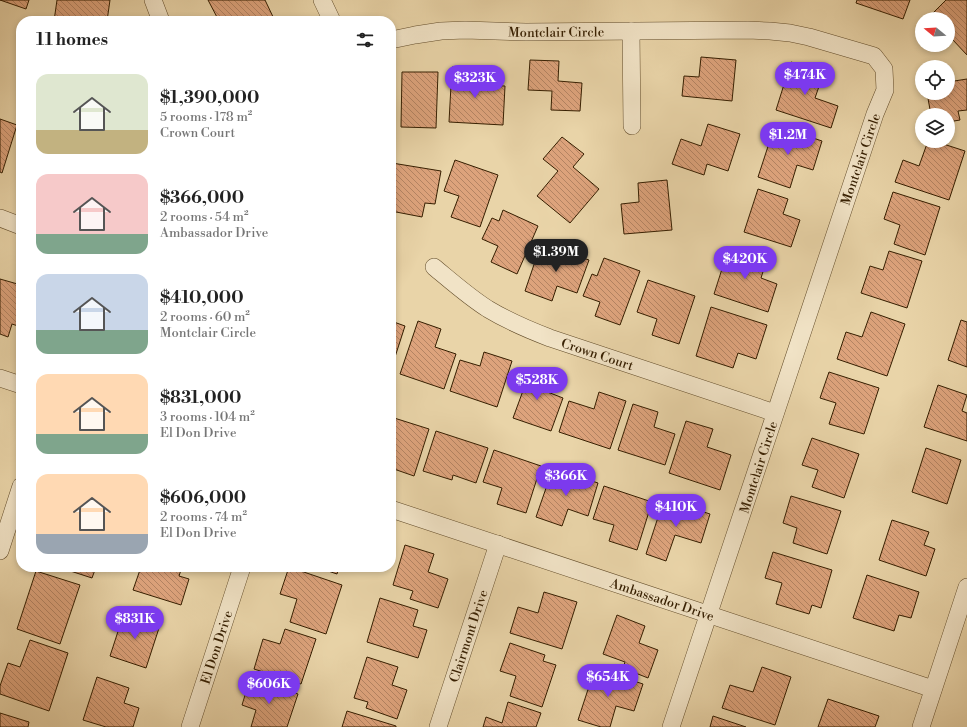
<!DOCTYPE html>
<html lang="en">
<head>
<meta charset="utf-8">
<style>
  :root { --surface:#fff; --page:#f2f2f2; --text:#222; --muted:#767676; --accent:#7c3aed }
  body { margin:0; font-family:"Libre Bodoni",serif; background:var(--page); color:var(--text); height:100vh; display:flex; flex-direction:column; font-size:15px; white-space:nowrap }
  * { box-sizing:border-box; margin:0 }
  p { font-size:13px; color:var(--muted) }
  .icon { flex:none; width:22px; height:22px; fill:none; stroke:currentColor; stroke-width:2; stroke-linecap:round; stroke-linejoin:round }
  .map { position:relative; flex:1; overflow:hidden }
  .sheet { position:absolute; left:16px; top:16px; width:380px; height:556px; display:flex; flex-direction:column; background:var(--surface); border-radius:16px; box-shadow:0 2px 6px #0003 }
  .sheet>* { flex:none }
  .needle { width:26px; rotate:288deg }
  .controls { position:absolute; left:915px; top:12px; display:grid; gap:8px }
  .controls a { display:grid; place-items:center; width:40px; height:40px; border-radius:50%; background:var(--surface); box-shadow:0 2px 6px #0003; font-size:20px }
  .price { position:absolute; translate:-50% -34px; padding:0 9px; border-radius:14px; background:var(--accent); color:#fff; font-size:13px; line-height:26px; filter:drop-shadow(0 1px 2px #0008) }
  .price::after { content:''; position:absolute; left:50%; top:24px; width:12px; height:9px; margin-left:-6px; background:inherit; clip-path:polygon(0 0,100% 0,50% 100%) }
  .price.current { background:#222; color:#fff }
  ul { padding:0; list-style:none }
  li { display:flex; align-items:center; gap:12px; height:100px; padding:0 20px }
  li span { display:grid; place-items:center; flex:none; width:112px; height:80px; border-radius:12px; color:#555 }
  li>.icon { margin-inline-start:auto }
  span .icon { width:48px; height:48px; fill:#fffc; stroke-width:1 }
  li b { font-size:17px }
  h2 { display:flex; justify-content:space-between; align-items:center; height:48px; padding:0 20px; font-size:17px }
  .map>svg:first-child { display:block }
  .building { fill:url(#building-back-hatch); stroke:#351e00 }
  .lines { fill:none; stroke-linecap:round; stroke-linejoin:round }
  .street-casing { stroke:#624c2a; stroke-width:18 }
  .street { stroke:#f1e3c6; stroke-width:17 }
  .labels { text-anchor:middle; stroke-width:4; stroke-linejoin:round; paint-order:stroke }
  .street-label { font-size:13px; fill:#351e00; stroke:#f1e3c6 }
</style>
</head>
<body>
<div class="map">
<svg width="967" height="727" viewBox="0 0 967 727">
  <defs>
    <pattern id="building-back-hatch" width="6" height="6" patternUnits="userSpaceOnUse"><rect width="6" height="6" fill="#dda37c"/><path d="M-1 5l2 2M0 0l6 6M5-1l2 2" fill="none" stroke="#b48463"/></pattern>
  </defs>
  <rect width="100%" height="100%" fill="#e9d4a8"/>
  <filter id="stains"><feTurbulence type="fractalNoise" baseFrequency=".005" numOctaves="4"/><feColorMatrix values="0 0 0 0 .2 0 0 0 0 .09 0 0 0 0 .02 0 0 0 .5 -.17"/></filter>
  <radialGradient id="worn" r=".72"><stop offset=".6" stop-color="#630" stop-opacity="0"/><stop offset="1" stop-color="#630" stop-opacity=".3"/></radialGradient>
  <path class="building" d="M0,0H29L26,9Z
    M57,0H110L107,21H54Z
    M208,0H265L275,21H219Z
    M857,0H910L903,19L856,3Z
    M946,0H967V55L952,39L948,43V19H927Z
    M934,45H946L940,51Z
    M701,57L736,60L732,101L682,96L684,76L699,77Z
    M530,60L559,61L558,81L582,83L580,111L551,110L552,91L528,90Z
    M791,62L824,72L815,98L838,106L831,128L776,110Z
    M452,67L479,68L478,85L505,86L503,125L449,122Z
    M402,72H438L436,128L401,127Z
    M967,79V110L958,111L960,120L948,122V115H931L927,93H948V82Z
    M0,119L17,125L2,173L0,172Z
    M708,124L740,134L728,171L707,164L704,175L672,164L681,139L701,146Z
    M775,125L822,141L813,170L797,165L790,188L758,177Z
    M562,137L584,154L573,167L599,189L570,223L537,196L558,171L543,159Z
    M928,141H934L965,151L949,200L895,182L903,160L919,166Z
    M455,160L498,175L480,227L451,217L459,196L444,191Z
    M392,163L441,171L435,204L425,203L422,217L391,211V172Z
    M667,180L672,230L624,234L621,204L639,202L638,183Z
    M758,189L788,199L783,214L800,220L791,247L744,232Z
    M893,192L940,207L925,255L894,244L900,225L884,219Z
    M503,210L538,226L517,274L491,262L498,246L482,239L492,218L499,221Z
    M541,244L589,260L577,293L557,286L552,301L525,291Z
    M729,247L767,259L761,278L777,284L768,312L714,294Z
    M889,251L922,261L907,308L861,293L870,266L883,270Z
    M604,258L640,271L620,325L595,316L600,302L583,296L592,274L597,276Z
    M0,279L21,285V327L12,324L8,337L0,334Z
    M648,280L695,296L679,344L652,335L657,319L637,312Z
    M711,307L767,325L756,359L738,353L733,368L696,356Z
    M871,312L905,324L887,376L837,359L846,332L862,337Z
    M961,320L967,322V367L948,360Z
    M391,321L405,326L395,357L391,356Z
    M418,321L441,329L435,347L456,354L444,389L400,374Z
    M484,352L512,361L497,407L450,391L460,360L480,366Z
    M523,368L550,377L545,391L563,398L551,431L513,418L524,388L517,386Z
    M829,372L879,388L864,434L829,424L836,403L820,398Z
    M938,385L967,395L962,411L967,413V441L924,427Z
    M599,392L626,401L610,449L559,432L569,401L594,409Z
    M633,404L658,412L654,427L675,434L665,465L618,450Z
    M391,417L429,429L414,476L391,468Z
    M686,421L713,429L707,447L731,455L720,490L669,473Z
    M436,431L488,448L476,483L453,475L452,480L423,471Z
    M812,438L859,454L844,498L812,487L818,470L802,465Z
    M926,448L961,460L947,504L912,492Z
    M494,450L541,466L526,513L497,504L502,488L483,482Z
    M553,468L598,483L588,516L568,509L562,526L536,517Z
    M604,486L652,502L637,550L609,541L614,525L593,519Z
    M791,496L841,511L827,554L793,543L797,528L783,523Z
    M664,499L710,514L701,543L675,535L666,561L646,554Z
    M892,520L929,532L924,545L935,549L926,576L879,560Z
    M405,545L434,554L428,572L448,579L438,608L410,599L413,591L393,585Z
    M773,552L832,570L821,608L812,605L809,614L776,604L782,583L765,578Z
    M58,567H96L92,578Z
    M141,567H182L179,576L189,579L181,605L133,590Z
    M289,567L342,585L326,634L290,622L297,599L280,594Z
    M316,567H339L337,574Z
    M36,571L80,585L60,644L17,629Z
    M867,575L919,592L911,618L899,615L894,631L853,618Z
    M544,592L577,602L562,649L510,633L518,607L538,613Z
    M380,598L418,610L413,626L427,630L418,658L367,642Z
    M124,613L160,625L146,668L110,656Z
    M617,615L645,626L639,643L658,650L648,678L623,668L625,662L603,654Z
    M285,629L316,639L301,684L254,669L263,639L280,644Z
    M30,640L68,653L49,711L0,694V686L8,663L20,667Z
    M510,643L545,655L543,661L556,665L542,707L510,696L516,676L500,671Z
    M367,657L398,667L392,685L407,690L397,719L366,708L368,702L354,698Z
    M762,667L791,677L775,725L722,708L730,685L753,692Z
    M595,668L643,684L634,711L616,706L610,727H601L578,720Z
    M97,677L129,688L124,703L139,708L133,727H106L83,720Z
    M250,679L298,694L287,727H251L256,710L242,705Z
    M828,699L879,716L875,727H818Z
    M508,702L541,713L536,727H483L486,717L502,723Z
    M347,711L396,726V727H342Z
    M0,713L29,722L28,727H0Z
    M713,716L746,727H710Z"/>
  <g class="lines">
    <defs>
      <g id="street">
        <path d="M153,0L161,21"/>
        <path d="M322,0L332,21"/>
        <path d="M631,31L632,126"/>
        <path id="s1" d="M391,40L415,35L441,31L465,30L526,32L748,30L770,31L790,33L809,37L874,56L884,69L885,90L875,114L671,727"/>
        <path d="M0,218L21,226"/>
        <path id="s2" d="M434,267C451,281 469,297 488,309C508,321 529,330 550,338L775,413"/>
        <path d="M0,378L21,385"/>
        <path id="s3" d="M391,509L933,689"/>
        <path d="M0,551L21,486"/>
        <path id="s4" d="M190,727L242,567"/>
        <path id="s5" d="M438,727L498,544"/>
        <path d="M921,727L967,587"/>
      </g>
    </defs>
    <use href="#street" class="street-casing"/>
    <use href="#street" class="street"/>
  </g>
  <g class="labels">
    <g class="street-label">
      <text dy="5" stroke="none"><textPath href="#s1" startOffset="166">Montclair Circle</textPath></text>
      <text transform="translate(860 159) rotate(-71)" y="5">Montclair Circle</text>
      <text dy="5" stroke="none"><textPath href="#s2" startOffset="187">Crown Court</textPath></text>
      <text transform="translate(758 467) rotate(-72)" y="5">Montclair Circle</text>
      <text dy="5" stroke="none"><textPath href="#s3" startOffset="286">Ambassador Drive</textPath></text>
      <text dy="5" stroke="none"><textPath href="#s5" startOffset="96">Clairmont Drive</textPath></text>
      <text dy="5" stroke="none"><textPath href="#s4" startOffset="84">El Don Drive</textPath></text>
    </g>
  </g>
  <rect width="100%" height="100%" filter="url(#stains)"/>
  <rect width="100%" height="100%" fill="url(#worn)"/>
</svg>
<div class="controls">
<a><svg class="needle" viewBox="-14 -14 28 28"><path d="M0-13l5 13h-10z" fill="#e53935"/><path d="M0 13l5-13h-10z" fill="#767676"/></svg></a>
<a><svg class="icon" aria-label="locate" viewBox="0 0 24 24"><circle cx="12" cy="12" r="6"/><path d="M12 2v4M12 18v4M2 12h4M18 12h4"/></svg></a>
<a><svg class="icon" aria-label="layers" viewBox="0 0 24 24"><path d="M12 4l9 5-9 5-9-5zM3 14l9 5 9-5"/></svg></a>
</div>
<b class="price" style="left:805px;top:96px">$474K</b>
<b class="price" style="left:475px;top:99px">$323K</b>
<b class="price" style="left:788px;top:156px">$1.2M</b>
<b class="price current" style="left:556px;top:273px">$1.39M</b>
<b class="price" style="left:745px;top:280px">$420K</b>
<b class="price" style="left:537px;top:401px">$528K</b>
<b class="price" style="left:566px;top:497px">$366K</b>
<b class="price" style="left:676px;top:528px">$410K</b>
<b class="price" style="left:135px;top:640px">$831K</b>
<b class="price" style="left:608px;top:698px">$654K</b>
<b class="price" style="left:269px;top:705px">$606K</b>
<section class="sheet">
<h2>11 homes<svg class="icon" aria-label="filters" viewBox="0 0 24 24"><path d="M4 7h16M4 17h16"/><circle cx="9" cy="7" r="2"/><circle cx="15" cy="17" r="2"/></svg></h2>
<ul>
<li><span style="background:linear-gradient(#dfe7d0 70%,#c2b280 0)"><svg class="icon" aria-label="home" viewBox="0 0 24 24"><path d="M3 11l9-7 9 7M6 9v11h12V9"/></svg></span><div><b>$1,390,000</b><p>5 rooms · 178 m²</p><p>Crown Court</p></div></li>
<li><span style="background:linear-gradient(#f6c9c9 75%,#7fa58c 0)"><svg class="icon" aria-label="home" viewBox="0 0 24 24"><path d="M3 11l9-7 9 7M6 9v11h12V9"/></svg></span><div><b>$366,000</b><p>2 rooms · 54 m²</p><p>Ambassador Drive</p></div></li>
<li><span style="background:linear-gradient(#c9d6e8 70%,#7fa58c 0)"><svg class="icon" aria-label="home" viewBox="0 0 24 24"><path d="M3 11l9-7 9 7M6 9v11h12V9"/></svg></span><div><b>$410,000</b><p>2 rooms · 60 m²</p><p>Montclair Circle</p></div></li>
<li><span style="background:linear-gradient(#ffd9b3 75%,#7fa58c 0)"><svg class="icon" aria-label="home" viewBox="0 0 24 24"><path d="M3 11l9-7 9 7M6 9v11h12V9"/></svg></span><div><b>$831,000</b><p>3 rooms · 104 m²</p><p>El Don Drive</p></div></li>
<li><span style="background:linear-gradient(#ffd9b3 75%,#9aa5b1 0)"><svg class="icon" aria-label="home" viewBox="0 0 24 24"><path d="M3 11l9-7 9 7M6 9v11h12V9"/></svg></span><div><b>$606,000</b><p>2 rooms · 74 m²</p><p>El Don Drive</p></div></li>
</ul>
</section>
</div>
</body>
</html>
